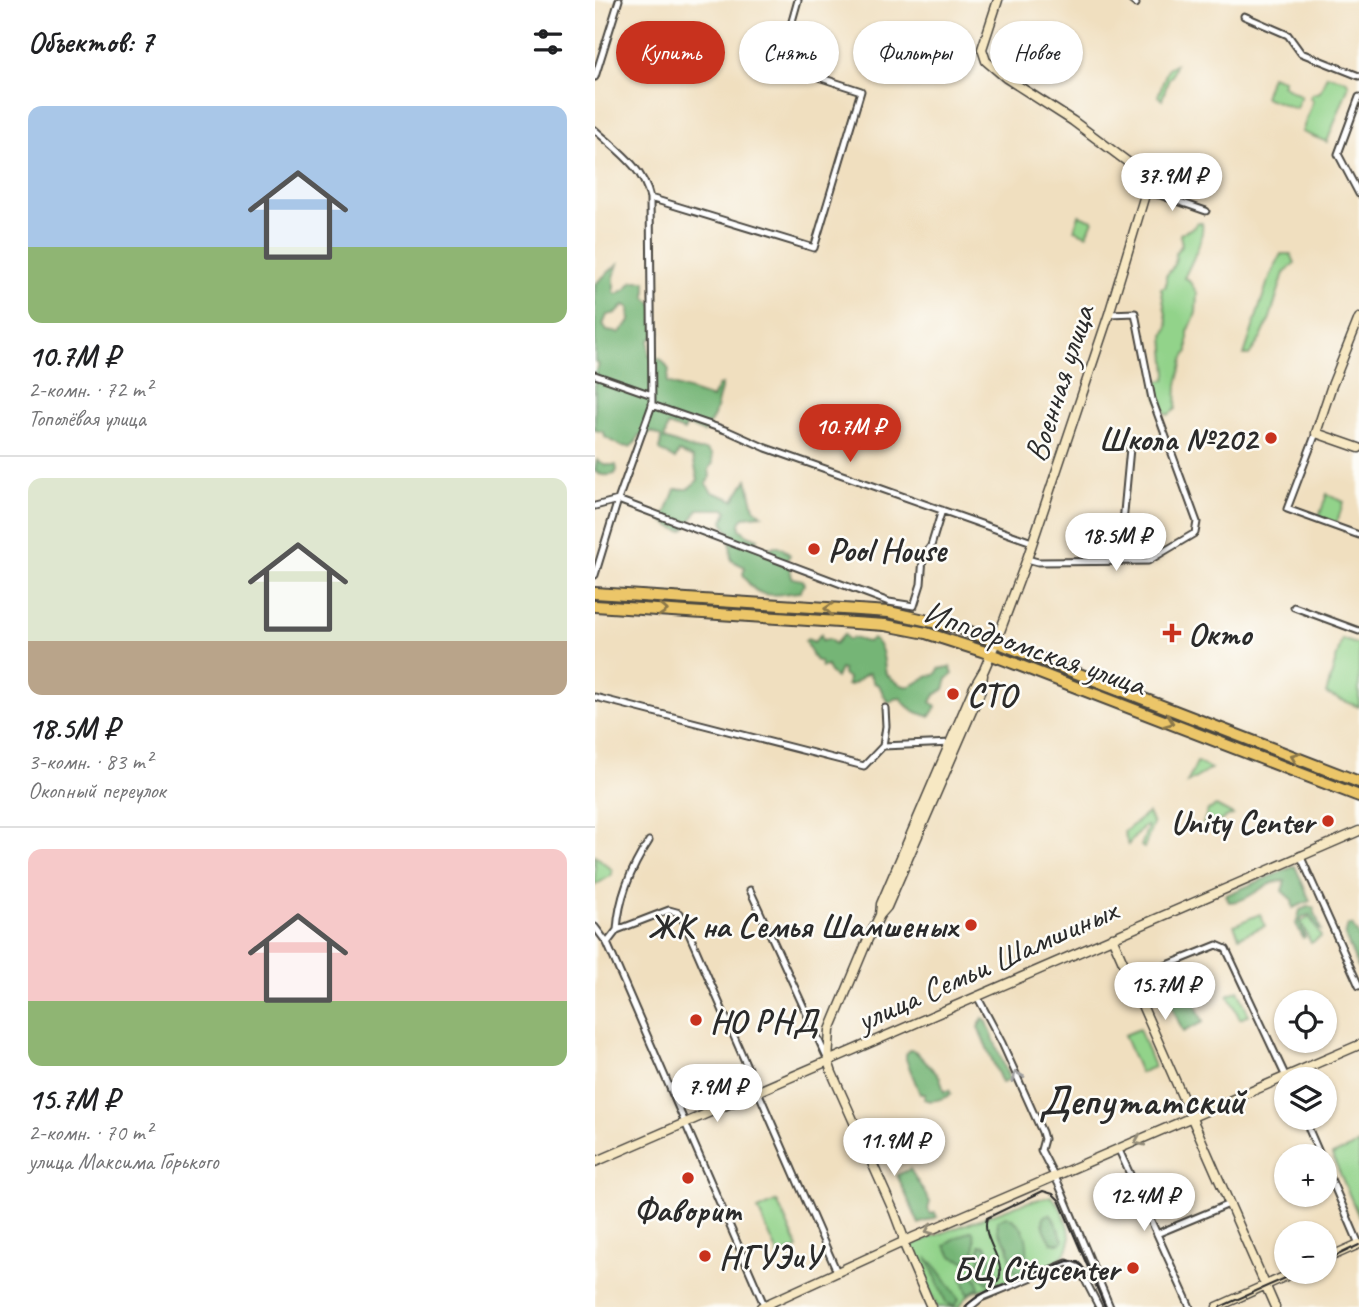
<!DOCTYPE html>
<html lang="ru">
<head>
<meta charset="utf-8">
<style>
  :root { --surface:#fff; --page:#f6f6f6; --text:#202124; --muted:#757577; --line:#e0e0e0; --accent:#c8321e }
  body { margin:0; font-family:Caveat,sans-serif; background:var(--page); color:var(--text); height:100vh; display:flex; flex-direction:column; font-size:26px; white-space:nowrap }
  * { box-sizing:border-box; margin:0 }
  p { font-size:23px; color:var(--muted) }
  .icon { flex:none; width:38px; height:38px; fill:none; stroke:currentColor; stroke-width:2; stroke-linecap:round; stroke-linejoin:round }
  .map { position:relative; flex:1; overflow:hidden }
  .side { display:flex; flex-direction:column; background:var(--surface); width:595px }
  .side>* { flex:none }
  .guide { position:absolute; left:21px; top:21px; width:637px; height:63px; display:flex; gap:14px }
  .controls { position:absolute; left:679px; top:990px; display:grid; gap:14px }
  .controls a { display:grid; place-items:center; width:63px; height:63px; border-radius:50%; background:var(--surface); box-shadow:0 2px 5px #0004; font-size:35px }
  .price { position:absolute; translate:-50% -60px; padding:0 16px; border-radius:24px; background:#fff; color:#222; font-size:23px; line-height:46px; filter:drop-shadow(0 2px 4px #0008) }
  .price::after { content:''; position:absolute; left:50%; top:42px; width:21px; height:16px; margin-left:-10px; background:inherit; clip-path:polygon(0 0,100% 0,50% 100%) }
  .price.active { background:var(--accent); color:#fff }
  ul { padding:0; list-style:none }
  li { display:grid; align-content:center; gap:14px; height:371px; padding:0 28px }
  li+li { border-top:2px solid var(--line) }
  li span { display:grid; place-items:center; height:217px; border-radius:14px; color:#555 }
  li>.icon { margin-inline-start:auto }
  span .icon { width:126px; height:126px; fill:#fffc; stroke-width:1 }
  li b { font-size:30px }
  h2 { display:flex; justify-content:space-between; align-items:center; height:84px; padding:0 28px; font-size:30px }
  .pill { padding:0 24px; border-radius:32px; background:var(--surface); box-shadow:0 2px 5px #0004; font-size:24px; line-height:63px }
  .pill.active { background:var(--accent); color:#fff }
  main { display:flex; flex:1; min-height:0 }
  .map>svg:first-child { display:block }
  .green { fill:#92d38a; stroke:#5e7f5a; stroke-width:2 }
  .forest { fill:#75b576; stroke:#507050; stroke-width:2; fill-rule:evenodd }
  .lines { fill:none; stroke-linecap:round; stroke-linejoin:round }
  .street-casing { stroke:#494641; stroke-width:9 }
  .secondary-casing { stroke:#494641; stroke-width:11 }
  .highway-casing { stroke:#494641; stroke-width:14 }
  .street { stroke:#fff; stroke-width:5 }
  .secondary { stroke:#f7e8c3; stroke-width:8 }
  .highway { stroke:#ecc669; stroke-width:10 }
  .tram { stroke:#2b2b2b; stroke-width:2 }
  .oneway { stroke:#8c784a }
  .oneway2 { stroke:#a0a0a0 }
  .oneway3 { stroke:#918a77 }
  .poi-dot { fill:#c8321e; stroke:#fdfcf7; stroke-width:2.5 }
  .labels { text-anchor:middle; stroke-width:5; stroke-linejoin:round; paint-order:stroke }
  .street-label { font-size:33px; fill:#2b2b2b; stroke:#fdfcf7 }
  .poi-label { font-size:33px; font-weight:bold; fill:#2b2b2b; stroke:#fdfcf7; text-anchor:start }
  .district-label { font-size:40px; font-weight:bold; fill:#2b2b2b; stroke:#fdfcf7 }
</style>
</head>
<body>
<main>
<section class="side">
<h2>Объектов: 7<svg class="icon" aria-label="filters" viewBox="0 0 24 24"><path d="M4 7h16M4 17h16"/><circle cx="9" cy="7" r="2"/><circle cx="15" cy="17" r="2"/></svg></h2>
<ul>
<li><span style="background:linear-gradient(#a9c7e8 65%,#8fb573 0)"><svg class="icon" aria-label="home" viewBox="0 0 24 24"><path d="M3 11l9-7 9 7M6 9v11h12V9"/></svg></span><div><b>10.7M ₽</b><p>2-комн. · 72 m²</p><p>Тополёвая улица</p></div></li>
<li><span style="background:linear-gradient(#dfe7d0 75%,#b9a48a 0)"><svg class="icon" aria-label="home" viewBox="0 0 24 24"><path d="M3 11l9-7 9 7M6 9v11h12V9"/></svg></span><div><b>18.5M ₽</b><p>3-комн. · 83 m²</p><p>Окопный переулок</p></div></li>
<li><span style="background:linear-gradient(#f6c9c9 70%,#8fb573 0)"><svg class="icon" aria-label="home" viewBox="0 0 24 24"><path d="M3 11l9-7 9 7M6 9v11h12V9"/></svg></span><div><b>15.7M ₽</b><p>2-комн. · 70 m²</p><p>улица Максима Горького</p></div></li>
</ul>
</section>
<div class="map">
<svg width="764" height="1307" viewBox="0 0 764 1307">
  <rect width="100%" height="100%" fill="#fdfcf7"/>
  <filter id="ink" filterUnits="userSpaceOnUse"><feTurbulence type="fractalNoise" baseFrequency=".0143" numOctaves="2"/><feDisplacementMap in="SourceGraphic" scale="14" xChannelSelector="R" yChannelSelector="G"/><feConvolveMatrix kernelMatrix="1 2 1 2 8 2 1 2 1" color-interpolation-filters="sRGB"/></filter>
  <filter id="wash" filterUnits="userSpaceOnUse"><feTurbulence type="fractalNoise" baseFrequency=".00686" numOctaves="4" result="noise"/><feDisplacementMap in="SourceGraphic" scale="28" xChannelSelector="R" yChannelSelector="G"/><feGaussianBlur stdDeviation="1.57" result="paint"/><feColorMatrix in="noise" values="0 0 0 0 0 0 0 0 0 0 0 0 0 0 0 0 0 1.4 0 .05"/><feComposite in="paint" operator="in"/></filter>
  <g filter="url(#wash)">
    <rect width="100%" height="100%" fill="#f0dfbf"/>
    <path class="green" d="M580,64L577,76L574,78L567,100L563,96L573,68Z
      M732,75L751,80L754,85L732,142L707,132L718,100L715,98L717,94L725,92Z
      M676,76L689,80L687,85L706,96L701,109L669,97Z
      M484,215L498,220L492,235L479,230Z
      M602,222L607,223C610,238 595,265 589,278L593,279L602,293L601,313L593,332V351L588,360L582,385L581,409L573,415C566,411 558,389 560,382L570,380L572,375L569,336L573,326L566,288L571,286V276C577,269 583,262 580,253L587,245L585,234L599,227Z
      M686,254H696L700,263L689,273L675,318L666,338L654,355H649L672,284Z
      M732,494L749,502L741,524L724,517Z
      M747,639L764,645V707L731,694Z
      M409,650L516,690L514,695L408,654Z
      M602,762L616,769L592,783Z
      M621,806L638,815L611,827L608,824L613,810Z
      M553,813L558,824L549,848L546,846L553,826L548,827L533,845L529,832Z
      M0,855L17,870V875L0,885Z
      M665,914L670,926L644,937L639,925Z
      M715,917L726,937L716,943L706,922Z
      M643,990L654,1015L645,1019L633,995Z
      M544,1029L559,1067L545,1073L529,1035Z
      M764,1144V1217L737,1155Z
      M456,1196C465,1204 468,1214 472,1224C493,1274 402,1277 374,1295C370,1298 367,1303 364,1307H342L315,1245L425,1204Z
      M182,1201L203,1248L184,1256L163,1210Z"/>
    <path class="forest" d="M23,264L19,277V292L22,294L31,289L38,281H51V298L62,307L59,322L64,324L65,333L54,340V356L67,360L74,370L72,383L117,398L123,386L127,385L119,416L109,433L92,425L89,431L73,425L69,439L100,450H112L117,455L118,463L114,469L115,477L111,484L117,492L139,500L152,479L159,508L167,515L149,517L145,523V529L153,535L163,539L160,543L165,549L170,550L180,546L187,548L195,555L189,564L195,568L197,578L208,580L209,585L205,592C179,594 162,603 148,574L150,567L136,560L135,532L131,529L128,521L132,511L130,509H103C90,531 90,538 68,521L80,489H93L103,480L98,458L84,452L80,459L65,450L66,437L57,432L50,436L44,435L41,442L35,447L26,446L10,437L9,432L0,430V373L4,365L0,361V284ZM29,305L34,307C35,328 38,317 24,333L12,331L8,325L12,315L22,313Z
      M2,460L11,465H21L22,470L20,474C13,476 6,477 0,471Z
      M226,634L227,640L234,639L240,644L249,634L253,640L258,638L272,642L278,639C290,647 288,661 291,674C319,698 314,681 341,674L344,669L355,667L358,674L352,679L349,689L340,695L336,702L341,707L335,716C322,714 312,709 306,698L299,699L295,703C288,698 288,692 284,685L279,683L274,673C265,676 261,686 252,685L253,678L248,675V670L245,669L241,678L235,673L232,666L227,667L225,662L220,660L210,641L213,639L219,642Z
      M700,866L715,901L698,908L697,900L687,891L690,881C670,879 655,903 634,902L631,895Z
      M712,907H718L726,930L723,929L715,915L707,917L705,921L710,937L708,938L701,924L705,910Z
      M753,925H757L764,937V970L750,936Z
      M583,964L608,1022L588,1032L565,979L570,976V970Z
      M388,1018L392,1022L414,1078L413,1081L407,1083L383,1027Z
      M315,1050L320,1051L345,1077L349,1092L354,1090L356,1094C349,1099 337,1103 329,1099L330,1094H325L311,1059V1054Z
      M315,1169L335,1202L333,1209L335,1214L340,1213L342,1217L324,1224L302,1175Z
      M454,1214L457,1215L468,1240L466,1243H457C452,1234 446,1226 449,1216Z
      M411,1216C435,1226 435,1248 429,1270L425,1273L418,1270L413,1246L403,1231L402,1221Z
      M375,1231H377C382,1238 380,1256 376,1263L358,1257L350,1246L357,1240Z
      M385,1245L391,1246L400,1267L399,1281L392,1283L384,1275Z
      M333,1259C346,1268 354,1287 364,1299L359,1306L351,1303Z
      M377,1273L383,1281L384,1288L373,1294L367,1277Z"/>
  </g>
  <g filter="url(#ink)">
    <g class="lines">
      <defs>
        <path id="street" d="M536,0L541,4
          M649,16L693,35L706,53L764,76
          M0,77L24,0
          M764,97L743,154L764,194
          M0,130C23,151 48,167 55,198L57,405L133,431L171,448L437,542
          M548,193L565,195L611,211
          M55,198L219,248L266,91L199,69L190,46L203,0
          M0,375L57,395
          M721,433L692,509L764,535
          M0,506L23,500L294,602L319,606L326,584L328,557L336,546L347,510
          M432,559L443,562L553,561L600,533L602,522L557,399L540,313L514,314
          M522,559L525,555L535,448
          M0,575L23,500L57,405
          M699,607L764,631
          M0,697L269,766L288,746
          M288,746L357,743
          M288,746L291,726L290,708
          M705,855L764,986
          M155,890L232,1058
          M0,927L12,943L170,1307
          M22,930C24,898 36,868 54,841
          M12,943L22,930L74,910L85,913L242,1272
          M570,966L622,945L631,949L691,1077
          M382,996L407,1043L447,1132L449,1139L446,1150L464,1185L515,1307
          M709,1118L726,1157
          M524,1150L595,1307
          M730,1165L764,1244
          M564,1233L634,1204
          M375,1307L386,1298L472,1263L484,1268L504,1307"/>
        <path id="secondary" d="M764,318L736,388L721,433L764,448
          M285,915L286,904L379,687L389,670L401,642L432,559L514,314L549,198L547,182L534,163L478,121L411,78L391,61L387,49L403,0
          M517,937L680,1307
          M0,1162L764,831
          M730,1259L764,1244
          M166,1307L319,1237L764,1045
          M336,1307L308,1242V1236L299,1212L237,1073L233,1061L235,1030L273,939L285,915L292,907L386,690L388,675
          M622,1307L700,1272"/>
        <path id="highway" d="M0,593L294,612L365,628L764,782
          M0,606L290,625L331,633L387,651L764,796"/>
      </defs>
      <use href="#street" class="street-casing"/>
      <use href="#secondary" class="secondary-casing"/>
      <use href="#highway" class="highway-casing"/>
      <use href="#street" class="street"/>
      <use href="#secondary" class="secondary"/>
      <use href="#highway" class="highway"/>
      <path class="tram" d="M730,1261L764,1245
        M395,1291L473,1261L483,1262L493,1273
        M370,1307C379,1296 397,1291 402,1283C415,1263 385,1240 392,1218L448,1191L458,1194L464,1200L510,1307
        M625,1307L704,1272"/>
    </g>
    <defs><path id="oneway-chevron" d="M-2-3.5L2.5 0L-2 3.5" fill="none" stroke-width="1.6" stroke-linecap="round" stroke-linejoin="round" transform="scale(1.75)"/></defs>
    <g class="oneway">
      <use href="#oneway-chevron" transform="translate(234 609) rotate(-176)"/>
      <use href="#oneway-chevron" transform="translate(68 610) rotate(4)"/>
      <use href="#oneway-chevron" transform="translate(574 722) rotate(21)"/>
      <use href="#oneway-chevron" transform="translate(700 757) rotate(-159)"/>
    </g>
    <use class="oneway2" href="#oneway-chevron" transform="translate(422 1076) rotate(-114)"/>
    <g class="oneway3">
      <use href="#oneway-chevron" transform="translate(544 1141) rotate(156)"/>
      <use href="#oneway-chevron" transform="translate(335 1230) rotate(157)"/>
    </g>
  </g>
  <g class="poi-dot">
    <circle cx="676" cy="438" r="7"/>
    <circle cx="219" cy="549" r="7"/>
    <path d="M573.5 622.5h7v7h7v7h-7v7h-7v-7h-7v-7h7z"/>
    <circle cx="358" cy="694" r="7"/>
    <circle cx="733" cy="821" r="7"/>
    <circle cx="376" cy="925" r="7"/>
    <circle cx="101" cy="1020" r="7"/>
    <circle cx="93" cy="1178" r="7"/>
    <circle cx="110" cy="1256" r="7"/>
    <circle cx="538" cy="1268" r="7"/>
  </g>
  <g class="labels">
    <g class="street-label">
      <text transform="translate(463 383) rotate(-72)" y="12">Военная улица</text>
      <text transform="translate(440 647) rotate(19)" y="12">Ипподромская улица</text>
      <text transform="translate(391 964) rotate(-24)" y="12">улица Семьи Шамшиных</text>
    </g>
    <g class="poi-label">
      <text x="662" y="450" text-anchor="end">Школа №202</text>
      <text x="233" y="561">Pool House</text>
      <text x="593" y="645">Окто</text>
      <text x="372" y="706">СТО</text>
      <text x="719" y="833" text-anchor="end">Unity Center</text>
      <text x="362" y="937" text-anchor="end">ЖК на Семья Шамшеных</text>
      <text x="115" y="1032">НО РНД</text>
      <text x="93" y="1221" text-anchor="middle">Фаворит</text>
      <text x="124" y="1268">НГУЭиУ</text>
      <text x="524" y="1280" text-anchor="end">БЦ Citycenter</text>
    </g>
    <g class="district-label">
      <text x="547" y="1114">Депутатский</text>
    </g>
  </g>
</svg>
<div class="controls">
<a><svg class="icon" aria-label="locate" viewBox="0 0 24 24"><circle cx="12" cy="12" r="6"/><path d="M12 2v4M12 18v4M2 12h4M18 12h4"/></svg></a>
<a><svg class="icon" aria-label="layers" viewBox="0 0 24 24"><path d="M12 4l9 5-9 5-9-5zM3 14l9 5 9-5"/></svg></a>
<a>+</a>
<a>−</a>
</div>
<b class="price" style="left:577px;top:213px">37.9M ₽</b>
<b class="price active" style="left:255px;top:464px">10.7M ₽</b>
<b class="price" style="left:521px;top:573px">18.5M ₽</b>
<b class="price" style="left:570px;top:1022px">15.7M ₽</b>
<b class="price" style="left:122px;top:1124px">7.9M ₽</b>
<b class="price" style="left:299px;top:1178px">11.9M ₽</b>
<b class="price" style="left:549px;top:1233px">12.4M ₽</b>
<div class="guide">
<a class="pill active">Купить</a>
<a class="pill">Снять</a>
<a class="pill">Фильтры</a>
<a class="pill">Новое</a>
</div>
</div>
</main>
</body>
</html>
